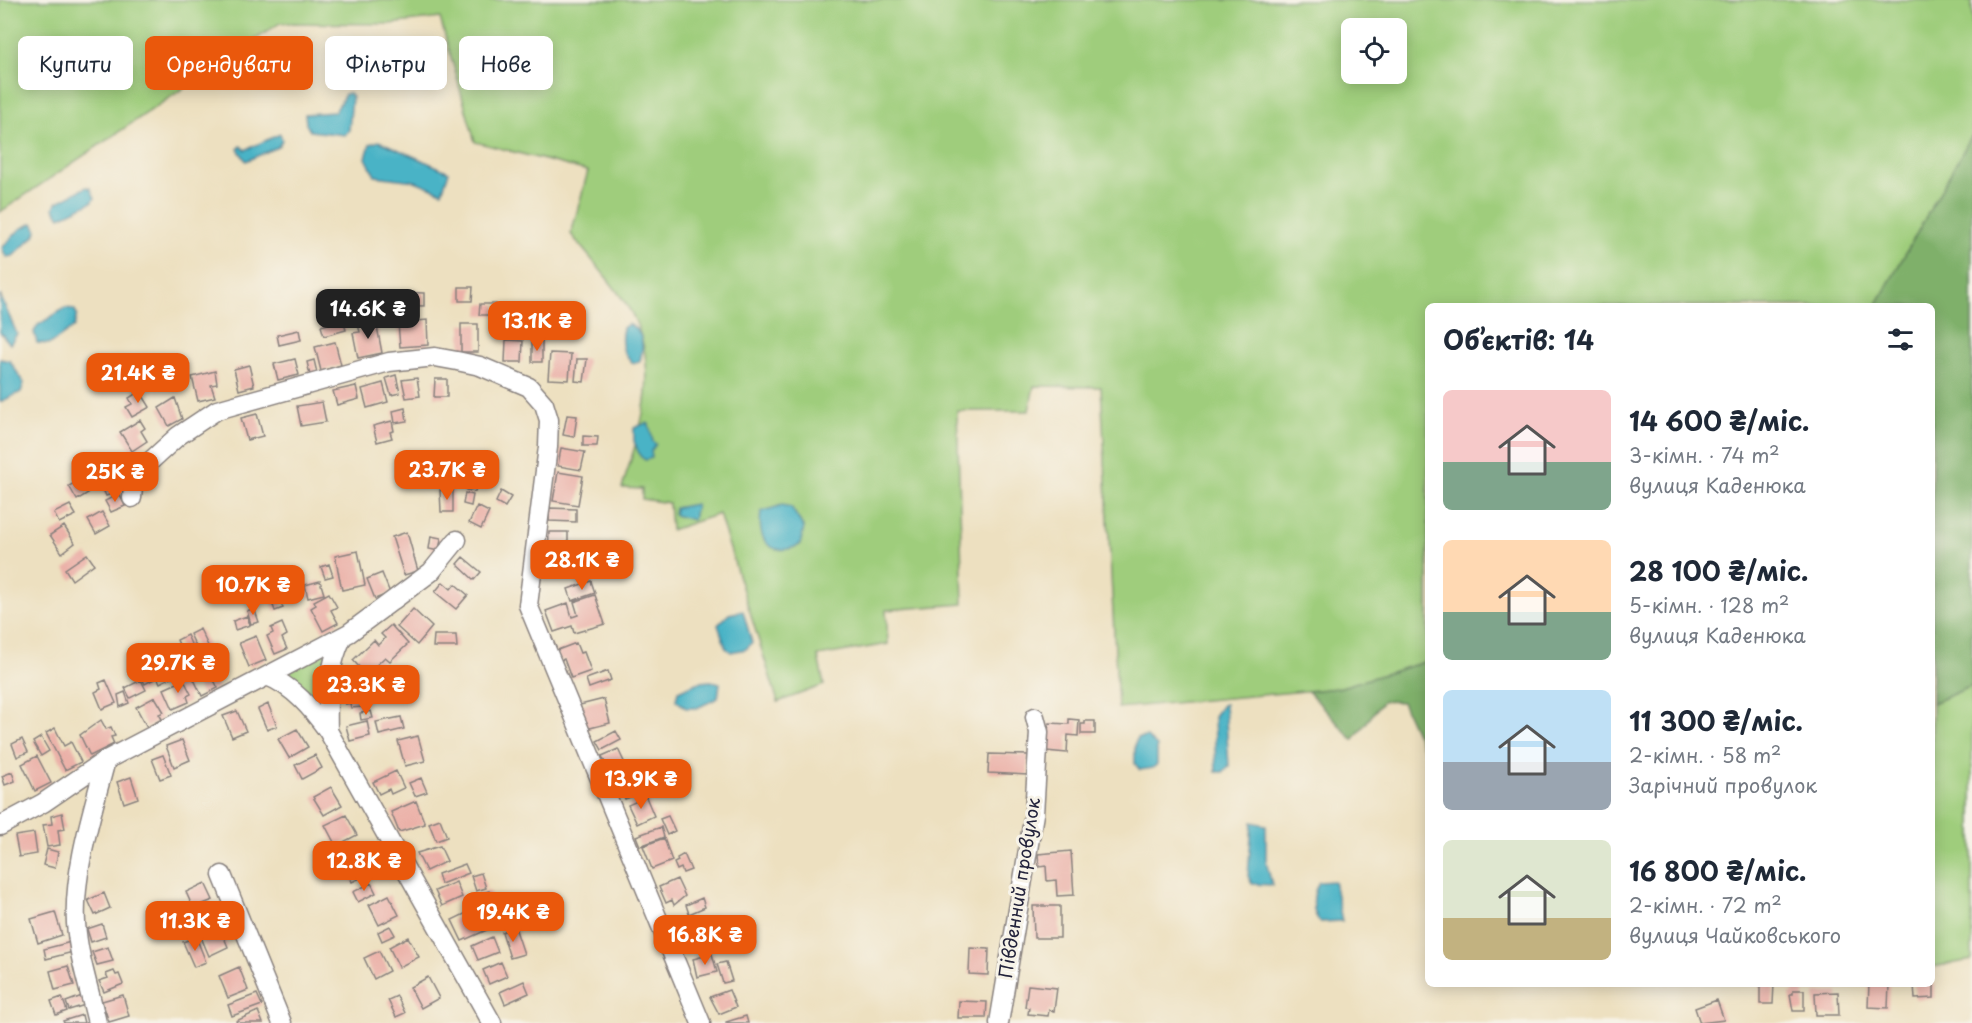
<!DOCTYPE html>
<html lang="uk">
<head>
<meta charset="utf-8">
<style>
  :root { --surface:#fff; --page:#f6f6f7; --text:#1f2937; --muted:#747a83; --accent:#ea580c }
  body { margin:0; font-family:"Playpen Sans",sans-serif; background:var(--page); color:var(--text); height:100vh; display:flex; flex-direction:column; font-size:22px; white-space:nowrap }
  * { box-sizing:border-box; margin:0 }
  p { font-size:20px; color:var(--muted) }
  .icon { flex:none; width:33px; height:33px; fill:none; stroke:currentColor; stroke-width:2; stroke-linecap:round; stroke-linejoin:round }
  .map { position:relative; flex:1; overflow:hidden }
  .sheet { position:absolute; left:1425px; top:303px; width:510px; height:684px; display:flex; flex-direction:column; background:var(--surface); border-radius:9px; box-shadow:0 3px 15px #0003 }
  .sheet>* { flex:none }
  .guide { position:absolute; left:18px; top:36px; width:570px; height:54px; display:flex; gap:12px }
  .tools { position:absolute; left:1341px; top:18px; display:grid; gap:12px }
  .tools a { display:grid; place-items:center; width:66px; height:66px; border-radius:9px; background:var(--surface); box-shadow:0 3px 15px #0003; font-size:30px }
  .price { position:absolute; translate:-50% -51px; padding:0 14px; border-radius:12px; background:var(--accent); color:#fff; font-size:20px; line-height:39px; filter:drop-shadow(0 2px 3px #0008) }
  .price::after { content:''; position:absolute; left:50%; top:36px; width:18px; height:14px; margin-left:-9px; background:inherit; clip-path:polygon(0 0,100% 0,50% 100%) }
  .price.selected { background:#222; color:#fff }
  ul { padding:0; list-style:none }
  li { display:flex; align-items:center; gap:18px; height:150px; padding:0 18px }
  li span { display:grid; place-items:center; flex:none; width:168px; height:120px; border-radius:9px; color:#555 }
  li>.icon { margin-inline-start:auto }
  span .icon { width:72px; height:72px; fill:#fffc; stroke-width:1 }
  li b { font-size:26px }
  h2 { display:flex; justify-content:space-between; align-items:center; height:72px; padding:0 18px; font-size:26px }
  .chip { padding:0 21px; border-radius:9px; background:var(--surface); box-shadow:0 3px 15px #0003; font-size:21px; line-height:54px }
  .chip.selected { background:var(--accent); color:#fff }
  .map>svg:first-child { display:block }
  .green { fill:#9fcd7b; stroke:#60785b; stroke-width:1.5; fill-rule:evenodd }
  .forest { fill:#7fb06b; stroke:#506953; stroke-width:1.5 }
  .water { fill:#48b3c6; stroke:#356a80; stroke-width:1.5 }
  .building { fill:#ebb1a8 }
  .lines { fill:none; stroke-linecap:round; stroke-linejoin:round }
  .minor-casing { stroke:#88817e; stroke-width:21 }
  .minor { stroke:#fff; stroke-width:18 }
  .labels { text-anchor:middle; stroke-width:6; stroke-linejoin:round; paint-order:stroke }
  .street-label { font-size:18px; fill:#22223b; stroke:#f7f3e8 }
</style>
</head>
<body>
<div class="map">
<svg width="1972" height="1023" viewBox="0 0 1972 1023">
  <rect width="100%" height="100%" fill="#f7f3e8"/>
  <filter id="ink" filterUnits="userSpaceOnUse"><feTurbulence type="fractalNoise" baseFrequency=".0167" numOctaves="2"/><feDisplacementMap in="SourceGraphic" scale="12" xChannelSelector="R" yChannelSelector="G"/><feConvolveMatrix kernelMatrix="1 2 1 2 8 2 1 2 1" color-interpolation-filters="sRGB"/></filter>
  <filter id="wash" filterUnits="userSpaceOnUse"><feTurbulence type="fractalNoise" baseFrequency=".008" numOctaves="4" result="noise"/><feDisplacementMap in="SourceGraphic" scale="24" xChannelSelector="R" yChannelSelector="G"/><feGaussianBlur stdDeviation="1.35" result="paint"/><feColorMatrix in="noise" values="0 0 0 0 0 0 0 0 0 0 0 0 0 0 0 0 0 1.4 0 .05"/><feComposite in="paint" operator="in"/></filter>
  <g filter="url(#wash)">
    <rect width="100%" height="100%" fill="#ede0c0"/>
    <path class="green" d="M0,0H1972V135L1876,306H1428V661L1338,688L1118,708L1101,387L1034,386L1029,411H957L963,604L886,610L888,644L818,656L824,685L778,702L719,514L671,530L669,503L642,499V489L622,488C640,430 662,373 632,314C620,291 588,256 571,234L588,171L475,142L440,18L390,24L280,23L0,212ZM1352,28H1396V74H1352Z
      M343,636L328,731L267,676Z
      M1972,686V960L1932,967V703Z"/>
    <path class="forest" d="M1972,135V686L1932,703V306H1876Z
      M1428,661V759L1402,702L1383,701L1353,740L1308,691L1338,688Z"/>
    <path class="water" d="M349,93L352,97L349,130L345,135L310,131L306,124L305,114L335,112L345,94Z
      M280,134L282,140L278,147L246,161L238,149L241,146L245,150Z
      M379,141L449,172L442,192L415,181L375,176L366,158L370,144Z
      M86,187L90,188L95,198L92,202L60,217L54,208L56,203Z
      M33,223L37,230L36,234L13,256L6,257L2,248L20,229Z
      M0,295L17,334L10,344L0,332Z
      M65,308L74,309L77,314L74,327L50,344L37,343L34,332L38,325Z
      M628,324C644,330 644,347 640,361L633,363C621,354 620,341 623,328Z
      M0,359L10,361L24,383L21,392L0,402Z
      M646,423L649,424L653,442L656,444L651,451L652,458L645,460L640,456L634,441V428Z
      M696,504L693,520L674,515L675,508Z
      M782,505L791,507L804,528L800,545C770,558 757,541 761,512Z
      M743,611L752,643L746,649L731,652L726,648L718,625L729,614Z
      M711,681L720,683L718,698L697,708H686L676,700L678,691L699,682Z
      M1225,704L1229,766L1223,772H1216L1214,716L1222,705Z
      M1147,737L1157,746V764L1153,768L1140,770L1135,764V743L1138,738Z
      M1252,822L1266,825V861L1272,885L1252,884L1248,876Z
      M1334,881L1342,921L1320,922C1311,912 1312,894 1319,882Z"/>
    <g id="blocks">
      <path class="building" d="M459,287H473L472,301H459Z
        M397,292L424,293V306L397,305Z
        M480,304H496V315H479Z
        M365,307H393L394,318H365Z
        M343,320L346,330L324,336L321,326Z
        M427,320L428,345L400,347L398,323Z
        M376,321L382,353L358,358L353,333L360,332L358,325Z
        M461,324H478V352H461Z
        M299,330L301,340L279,345L277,335Z
        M506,340L523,341L522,362H505Z
        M532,341H542V362H532Z
        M335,342L341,365L321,371L315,347Z
        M550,353L571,354L569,380L548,379Z
        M295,359L299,375L278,380L274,364Z
        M577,359H587L584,382L575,381Z
        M314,360L317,373L310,375L307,362Z
        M249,365L254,386L239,390L234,369Z
        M215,371L217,384L211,385L215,397L198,401L192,377Z
        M182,372L187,387L174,392L169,377Z
        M396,375L400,393L391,395L386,378Z
        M417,378L420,396L406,398L402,380Z
        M435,379H447V397H434Z
        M383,383L388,402L367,408L362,389Z
        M356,386L359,399L337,405L333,391Z
        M140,391L150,407L132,417L126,407L132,404L129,398Z
        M175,398L182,419L169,426L159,408Z
        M322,402L326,422L301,426L297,406Z
        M405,408L407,421L395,423L393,411Z
        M257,414L263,436L247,440L241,418Z
        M567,415L577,416L574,437L563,435Z
        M140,420L145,428L141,431L147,441L132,451L120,432Z
        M392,421L394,431L390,432L392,438L377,442L373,426Z
        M583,436L598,437L597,446H583Z
        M561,448L585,452L581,470L558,466Z
        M109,472L117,492L106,496L97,476Z
        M558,472L583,476L578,505L553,501Z
        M469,473L478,475L475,492L466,490Z
        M81,479L88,493L77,500L69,486Z
        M440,490H453V512H441Z
        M501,491L511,497L505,507L496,502Z
        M465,493L473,495L471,506L463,504Z
        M119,494L125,506L111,512L105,501Z
        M70,505L76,515L59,523L54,513Z
        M477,506L489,512L481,529L469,523Z
        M549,508L576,509V522L549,521Z
        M102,512L110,526L96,534L88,520Z
        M64,526L75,543L62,553L50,535Z
        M407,532L418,571L404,575L392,537Z
        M549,532H568V556H548Z
        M431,536L441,538L439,551L429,549Z
        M358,551L365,585L342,590L335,556Z
        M87,554L94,564L72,580L65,569Z
        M463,557L481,572L474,580L457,564Z
        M329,564L333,576L325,578L321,567Z
        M382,573L390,593L375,599L367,579Z
        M289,574L296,594L281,599L275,579Z
        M320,581L324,594L308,598L305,585Z
        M591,581L595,593L572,601L568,589Z
        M443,582L451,589L455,584L468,595L456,609L435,592Z
        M266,592L269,601L255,606L251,597Z
        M329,593L337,607L331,610L338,623L323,631L311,608L316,605L314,601Z
        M595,595L605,624L574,633L572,626L554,632L546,611L568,603L572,617L578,615L574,602Z
        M278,597L283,608L275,611L271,600Z
        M254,608L259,622L251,624L247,611Z
        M413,609L432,627L417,645L397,627Z
        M247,616L250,625L235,630L233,621Z
        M282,623L287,635L282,638L287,649L275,654L267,636L273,633L271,628Z
        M391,625L408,644L390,661L385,657L366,675L353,660L374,640L378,645L385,638L381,634Z
        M200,629L210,650L200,655L190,634Z
        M187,635L195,653L185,658L177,640Z
        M434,635H456L457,647H433Z
        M256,636L266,660L249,667L239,643Z
        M576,643L580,653L584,652L591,671L571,678L564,659L559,661L555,651Z
        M143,653L156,678L145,684L132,659Z
        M161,654L172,677L160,683L149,660Z
        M205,663L218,688L202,696L190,671Z
        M608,671L611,680L589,688L586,679Z
        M106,680L116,703L102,709L95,692L101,689L99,683Z
        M141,680L146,690L130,698L125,688Z
        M184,680L191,694L187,696L189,702L173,709L164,689Z
        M367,688L368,701L361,702L362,707L351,708L350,703L345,704L343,691Z
        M125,692L129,703L120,707L118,695Z
        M155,697L164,712L159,714L162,719L147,727L136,707Z
        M604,699L610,723L586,729L580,705Z
        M268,704L277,726L267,730L258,709Z
        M237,711L246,731L232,737L223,716Z
        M371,711L373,718L361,720L360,713Z
        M401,717L404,729L379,735L376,722Z
        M1069,719L1079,720L1078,736L1068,735L1067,753L1046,751L1049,723L1069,724Z
        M101,720L106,729L111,727L115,736L111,737L114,744L90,756L80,735Z
        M367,721L370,736L350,741L346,726Z
        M1085,721H1095V734H1081V724H1085Z
        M55,728L64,746L71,742L81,762L65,770L46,733Z
        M297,729L308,747L289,758L278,739Z
        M616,731L621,740L602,750L597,741Z
        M418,736L425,761L405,766L398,741Z
        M41,737L49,751L41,756L33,742Z
        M22,739L28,752L17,757L12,744Z
        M182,740L190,760L174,767L166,746Z
        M618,749L627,768L611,776L602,756Z
        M989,754L1028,755V775L988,773Z
        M163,755L171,775L160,779L152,759Z
        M315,755L322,768L302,779L295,765Z
        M37,756L51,783L35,791L22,764Z
        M396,771L404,788L391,794L389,789L379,794L373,782Z
        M12,772L15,781L5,785L2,776Z
        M131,777L138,798L124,803L117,782Z
        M421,778L427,792L415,796L409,783Z
        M644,778L649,790L625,799L620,787Z
        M331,787L342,805L324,815L313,797Z
        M646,797L654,816L637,824L628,805Z
        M416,801L425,824L399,832L391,812Z
        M62,813L65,829L58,830L60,845L47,847L43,825L52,824L51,816Z
        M346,815L357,835L336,846L325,825Z
        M668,816L675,831L667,835L660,819Z
        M440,819L447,837L436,841L429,823Z
        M661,827L664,837L640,846L636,836Z
        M34,833L37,854L19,857L15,836Z
        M664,838L672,861L652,869L643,846Z
        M365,845L377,870L352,882L340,856Z
        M440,846L447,861L426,871L417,853Z
        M47,849L58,852L55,868L43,865Z
        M1071,851L1074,895L1057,896L1056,880L1047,881L1046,866L1039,867L1038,854Z
        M684,854L691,870L683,873L681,868L677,870L674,863L678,861L677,858Z
        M465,864L469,873L441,884L438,874Z
        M481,873L486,888L476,891L471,876Z
        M677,879L685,896L674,905L672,900L666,903L659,887Z
        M456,882L462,897L442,906L435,891Z
        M205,883L213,900L193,908L186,892Z
        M371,883L376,893L358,902L353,892Z
        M489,891L492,898L476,903L473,896Z
        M104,893L110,908L95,915L88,900Z
        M389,895L399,915L379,925L369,905Z
        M702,898L705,907L689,914L686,905Z
        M1033,906H1060V938H1034Z
        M479,907L489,929L462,941L452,920Z
        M55,912L62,935L38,943L31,919Z
        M695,919L699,932L696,933L697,937L682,938L677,925Z
        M102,924L106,937L91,942L87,929Z
        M390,926L395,935L382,941L378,932Z
        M515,927L524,954L510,958L502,932Z
        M220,928L228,947L209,956L201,937Z
        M715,933L719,944L709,948L704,938Z
        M196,937L206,962L194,967L183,942Z
        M408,937L419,957L399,967L389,947Z
        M492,937L498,952L478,960L472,946Z
        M71,942L73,952L46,959L44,949Z
        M108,947L113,961L97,965L92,952Z
        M970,948L989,949L988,975L969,974Z
        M379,951L389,971L374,979L364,958Z
        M712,954L717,972L697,977L693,959Z
        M501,962L507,976L489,984L483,970Z
        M726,962L732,981L723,983L717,964Z
        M68,966L74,985L55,990L50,971Z
        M239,967L248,990L228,998L219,976Z
        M114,971L116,975L119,974L123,984L104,992L99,981L108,978L106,974Z
        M428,977L439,998L421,1008L410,987Z
        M524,981L529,993L505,1004L500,992Z
        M1760,984H1774L1773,1004H1760Z
        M1869,984H1889L1888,1008L1868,1007Z
        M1914,984H1934V998L1915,999Z
        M1028,985L1057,988L1054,1011L1049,1010L1048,1016L1028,1014L1029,1008L1025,1007Z
        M729,990L736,1007L719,1014L710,997Z
        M1793,990H1804V1011H1793L1790,994H1793Z
        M1838,992L1839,1015H1816L1815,993Z
        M257,994L262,1005L232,1016L228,1005Z
        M123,995L129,1016L109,1022L102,1001Z
        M82,996L85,1005L69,1010L66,1002Z
        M397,996L405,1013L396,1017L388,1000Z
        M62,997L67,1011L56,1015L51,1001Z
        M1717,1000L1724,1020L1700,1023L1695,1008Z
        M959,1001L987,1002L986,1018H958Z
        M258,1011L263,1023H237L236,1021Z
        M82,1015L84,1023H64L63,1021Z
        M746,1016L748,1023H726V1022Z"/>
    </g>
  </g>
  <g filter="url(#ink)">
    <use href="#blocks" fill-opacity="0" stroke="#88817e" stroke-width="1.5"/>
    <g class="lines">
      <defs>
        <path id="minor" d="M132,498L134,476L178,436L217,410L389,362L435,357L457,361L480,366L529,387L544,404L549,420L548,447L528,605L701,1023
          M267,676C293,686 312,709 328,731L492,1023
          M328,731C327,698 328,666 343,636
          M0,826L43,803L106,760L349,633L431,572L457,540
          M222,875L282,1023
          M97,1023C90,991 78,956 76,923C73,871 93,810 106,760
          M999,1023L1034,814L1039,732L1035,717"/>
      </defs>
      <use href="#minor" class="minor-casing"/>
      <use href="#minor" class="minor"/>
    </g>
  </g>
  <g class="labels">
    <g class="street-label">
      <text transform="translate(1020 888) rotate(-81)" y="6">Південний провулок</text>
    </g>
  </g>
</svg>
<div class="tools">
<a><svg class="icon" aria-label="locate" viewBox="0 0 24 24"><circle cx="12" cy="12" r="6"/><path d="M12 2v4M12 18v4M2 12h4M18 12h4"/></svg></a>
</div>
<b class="price selected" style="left:368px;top:340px">14.6K ₴</b>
<b class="price" style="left:537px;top:352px">13.1K ₴</b>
<b class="price" style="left:138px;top:404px">21.4K ₴</b>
<b class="price" style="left:447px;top:501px">23.7K ₴</b>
<b class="price" style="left:115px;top:503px">25K ₴</b>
<b class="price" style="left:582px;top:591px">28.1K ₴</b>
<b class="price" style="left:253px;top:616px">10.7K ₴</b>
<b class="price" style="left:178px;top:694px">29.7K ₴</b>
<b class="price" style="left:366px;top:716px">23.3K ₴</b>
<b class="price" style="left:641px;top:810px">13.9K ₴</b>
<b class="price" style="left:364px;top:892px">12.8K ₴</b>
<b class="price" style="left:513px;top:943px">19.4K ₴</b>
<b class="price" style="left:195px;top:952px">11.3K ₴</b>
<b class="price" style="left:705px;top:966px">16.8K ₴</b>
<div class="guide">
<a class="chip">Купити</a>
<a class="chip selected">Орендувати</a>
<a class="chip">Фільтри</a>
<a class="chip">Нове</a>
</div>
<section class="sheet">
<h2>Об’єктів: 14<svg class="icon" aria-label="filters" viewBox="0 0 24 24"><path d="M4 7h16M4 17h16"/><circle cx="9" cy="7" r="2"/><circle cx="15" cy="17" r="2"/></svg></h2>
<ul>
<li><span style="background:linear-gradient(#f6c9c9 60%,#7fa58c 0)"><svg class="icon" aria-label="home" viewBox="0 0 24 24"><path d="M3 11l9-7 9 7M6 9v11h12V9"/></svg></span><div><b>14 600 ₴/міс.</b><p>3-кімн. · 74 m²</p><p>вулиця Каденюка</p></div></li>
<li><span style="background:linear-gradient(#ffd9b3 60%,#7fa58c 0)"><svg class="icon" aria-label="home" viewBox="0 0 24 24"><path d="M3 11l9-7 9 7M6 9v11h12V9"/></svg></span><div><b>28 100 ₴/міс.</b><p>5-кімн. · 128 m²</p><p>вулиця Каденюка</p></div></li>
<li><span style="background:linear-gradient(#bfe0f5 60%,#9aa5b1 0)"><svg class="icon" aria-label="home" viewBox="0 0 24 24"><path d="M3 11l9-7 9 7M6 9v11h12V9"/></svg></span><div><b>11 300 ₴/міс.</b><p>2-кімн. · 58 m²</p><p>Зарічний провулок</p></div></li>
<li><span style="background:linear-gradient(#dfe7d0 65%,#c2b280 0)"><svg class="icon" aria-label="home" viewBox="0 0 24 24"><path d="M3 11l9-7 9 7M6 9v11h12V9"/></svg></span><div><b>16 800 ₴/міс.</b><p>2-кімн. · 72 m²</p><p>вулиця Чайковського</p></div></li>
</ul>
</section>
</div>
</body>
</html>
